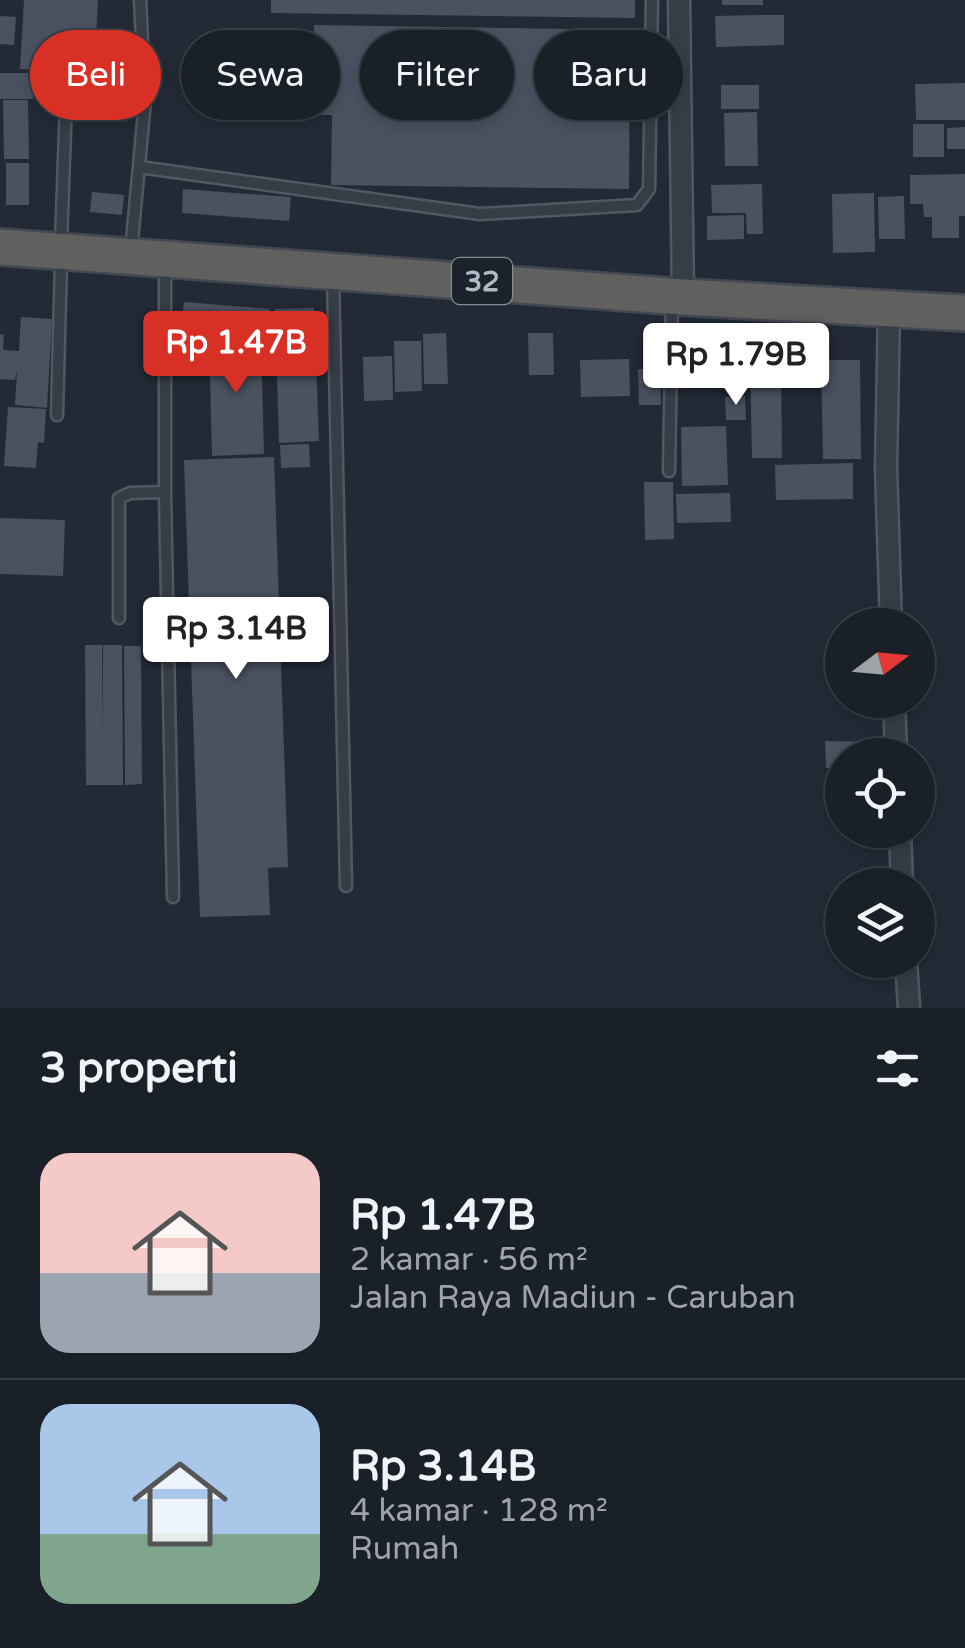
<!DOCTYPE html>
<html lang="id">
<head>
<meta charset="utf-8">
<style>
  :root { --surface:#1a2028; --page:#232830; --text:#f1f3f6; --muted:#9fa3a8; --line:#383e45; --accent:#d93025 }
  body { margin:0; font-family:"Varela Round",sans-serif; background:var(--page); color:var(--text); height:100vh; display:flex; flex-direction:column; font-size:38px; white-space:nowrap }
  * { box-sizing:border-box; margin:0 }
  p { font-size:32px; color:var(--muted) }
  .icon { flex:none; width:55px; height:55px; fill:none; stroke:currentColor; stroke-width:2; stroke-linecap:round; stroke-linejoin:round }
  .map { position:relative; height:1008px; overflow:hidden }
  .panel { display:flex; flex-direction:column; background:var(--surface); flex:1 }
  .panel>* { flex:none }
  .hud { position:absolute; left:30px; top:30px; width:905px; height:90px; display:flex; gap:20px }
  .needle { width:65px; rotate:74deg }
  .controls { position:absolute; left:825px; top:608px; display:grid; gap:20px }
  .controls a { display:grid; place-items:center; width:110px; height:110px; border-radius:50%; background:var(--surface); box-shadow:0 5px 15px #0003,0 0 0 2px var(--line); font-size:50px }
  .price { position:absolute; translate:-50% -85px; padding:0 22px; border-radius:10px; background:#fff; color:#222; font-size:32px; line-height:65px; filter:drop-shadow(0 2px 5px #0008) }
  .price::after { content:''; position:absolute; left:50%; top:60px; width:30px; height:22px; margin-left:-15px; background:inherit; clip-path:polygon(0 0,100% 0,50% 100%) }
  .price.current { background:var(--accent); color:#fff }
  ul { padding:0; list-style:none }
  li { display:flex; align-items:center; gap:30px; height:250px; padding:0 40px }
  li+li { border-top:2px solid var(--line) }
  li span { display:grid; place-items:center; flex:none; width:280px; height:200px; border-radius:30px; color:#555 }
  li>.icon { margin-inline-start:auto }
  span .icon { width:120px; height:120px; fill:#fffc; stroke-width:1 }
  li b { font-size:42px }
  h2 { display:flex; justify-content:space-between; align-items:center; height:120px; padding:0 40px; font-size:42px }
  .chip { padding:0 35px; border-radius:45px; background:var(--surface); box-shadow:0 5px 15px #0003,0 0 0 2px var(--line); font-size:35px; line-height:90px }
  .chip.current { background:var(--accent); color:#fff }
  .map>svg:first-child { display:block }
  .building { fill:#4a5160 }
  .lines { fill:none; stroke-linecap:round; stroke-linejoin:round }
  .service-casing { stroke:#525762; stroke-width:15 }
  .minor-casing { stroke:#525762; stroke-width:25 }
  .trunk-casing { stroke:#424752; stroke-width:40 }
  .service { stroke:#373d47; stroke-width:10 }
  .minor { stroke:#373d47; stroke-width:20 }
  .trunk { stroke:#60605e; stroke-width:35 }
  .labels { text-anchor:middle; stroke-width:9; stroke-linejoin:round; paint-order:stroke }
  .shield { fill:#1c222c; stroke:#858a96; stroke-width:2.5 }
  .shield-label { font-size:28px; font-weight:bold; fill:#b2b7c3 }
</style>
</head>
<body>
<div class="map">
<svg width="965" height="1008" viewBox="0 0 965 1008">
  <rect width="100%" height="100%" fill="#232a36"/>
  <path class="building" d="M24,0H98L94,73L20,69Z
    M271,0H635V18L271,13Z
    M722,0H763V5H722Z
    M761,15H784V45L716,47L715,16Z
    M0,16L16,17L14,45L0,44Z
    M314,25L630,30L629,189L331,185L332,115H313Z
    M0,73H33V99H0Z
    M965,83V120H916L915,84Z
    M721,85H759V109H721Z
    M3,100H28L29,159H4Z
    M757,112L758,166H725L724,113Z
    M913,124H944V157H913Z
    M965,127V149H947V128Z
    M6,163H29V205H6Z
    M965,174V216H959V238H932V217H924L923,204H910V175Z
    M762,184L763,234H747L746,213H712L711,185Z
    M183,189L291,197L289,221L182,213Z
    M92,192L124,195L122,215L90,212Z
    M874,193L875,252L833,253L832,194Z
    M904,196L905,239H879L878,197Z
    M744,215V239L707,240V216Z
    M184,302L270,309L268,335L181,327Z
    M314,308L319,441L279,443L275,309Z
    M21,317L52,319L47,408L15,405L17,370L15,380L0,379V334L4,335L3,350L19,351Z
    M446,333L448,384H424L423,334Z
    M528,333H553L554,375H529Z
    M261,337L264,454L212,456L209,338Z
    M394,341H421L422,391L395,392Z
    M392,356L393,400L364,401L363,357Z
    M629,359L630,396L581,397L580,360Z
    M781,360L782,458H752L750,361Z
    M821,360H860L861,459H823Z
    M638,369H660L661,405H639Z
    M745,396L746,420H726L725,397Z
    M8,407L46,409L44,443L38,442L36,468L4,466Z
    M726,426L728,485L682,486L681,427Z
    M309,444L310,467L281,468L280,445Z
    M274,457L288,867L268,868L270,915L200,917L184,460Z
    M853,463V499L776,500L775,465Z
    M644,482H673L674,539L645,540Z
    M730,493L731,522L677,523L676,494Z
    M0,518L65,520L63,576L0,574Z
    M85,645H102V743L103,645H122L123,785H86Z
    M124,646H141L142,784L125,785Z
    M825,741L876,742L877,755H842V768H826Z"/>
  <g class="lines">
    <defs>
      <path id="service" d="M139,167L480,214L637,205L649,189L652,0
        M61,243L67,74
        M131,251L145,101L140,0
        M165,265V492L173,897
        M333,276L346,886
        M57,415L61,260
        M669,471L672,301
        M119,618V498L130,493L165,492"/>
      <path id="minor" d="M679,0L683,297
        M889,308L886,468L891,625
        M894,700L896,755
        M900,830L902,885
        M906,960L909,1008"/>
      <path id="trunk" d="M0,247L683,297L965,313"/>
    </defs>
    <use href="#service" class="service-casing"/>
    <use href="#minor" class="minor-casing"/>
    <use href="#trunk" class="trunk-casing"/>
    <use href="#service" class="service"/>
    <use href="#minor" class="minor"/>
    <use href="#trunk" class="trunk"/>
  </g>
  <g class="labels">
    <rect class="shield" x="452" y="258" width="60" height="46" rx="8"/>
    <g class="shield-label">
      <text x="482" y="291">32</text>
    </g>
  </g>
</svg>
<div class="controls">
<a><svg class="needle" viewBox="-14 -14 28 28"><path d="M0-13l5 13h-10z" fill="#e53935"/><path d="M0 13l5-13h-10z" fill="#9fa3a8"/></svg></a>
<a><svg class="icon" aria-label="locate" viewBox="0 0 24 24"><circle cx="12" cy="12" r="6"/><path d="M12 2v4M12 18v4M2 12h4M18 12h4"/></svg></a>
<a><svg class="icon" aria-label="layers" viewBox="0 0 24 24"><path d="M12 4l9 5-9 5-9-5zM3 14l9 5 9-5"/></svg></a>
</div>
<b class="price current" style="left:236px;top:396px">Rp 1.47B</b>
<b class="price" style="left:736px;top:408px">Rp 1.79B</b>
<b class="price" style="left:236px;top:682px">Rp 3.14B</b>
<div class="hud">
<a class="chip current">Beli</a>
<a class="chip">Sewa</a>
<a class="chip">Filter</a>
<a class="chip">Baru</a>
</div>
</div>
<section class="panel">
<h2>3 properti<svg class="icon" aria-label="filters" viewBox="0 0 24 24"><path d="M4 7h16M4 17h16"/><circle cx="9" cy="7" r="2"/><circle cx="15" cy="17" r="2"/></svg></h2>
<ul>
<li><span style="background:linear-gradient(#f6c9c9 60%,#9aa5b1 0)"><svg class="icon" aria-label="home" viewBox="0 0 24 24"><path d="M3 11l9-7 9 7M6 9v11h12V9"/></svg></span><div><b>Rp 1.47B</b><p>2 kamar · 56 m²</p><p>Jalan Raya Madiun - Caruban</p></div></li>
<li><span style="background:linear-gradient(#a9c7e8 65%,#7fa58c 0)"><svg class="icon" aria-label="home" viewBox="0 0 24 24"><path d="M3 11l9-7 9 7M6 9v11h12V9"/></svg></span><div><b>Rp 3.14B</b><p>4 kamar · 128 m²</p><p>Rumah</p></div></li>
</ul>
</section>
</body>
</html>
